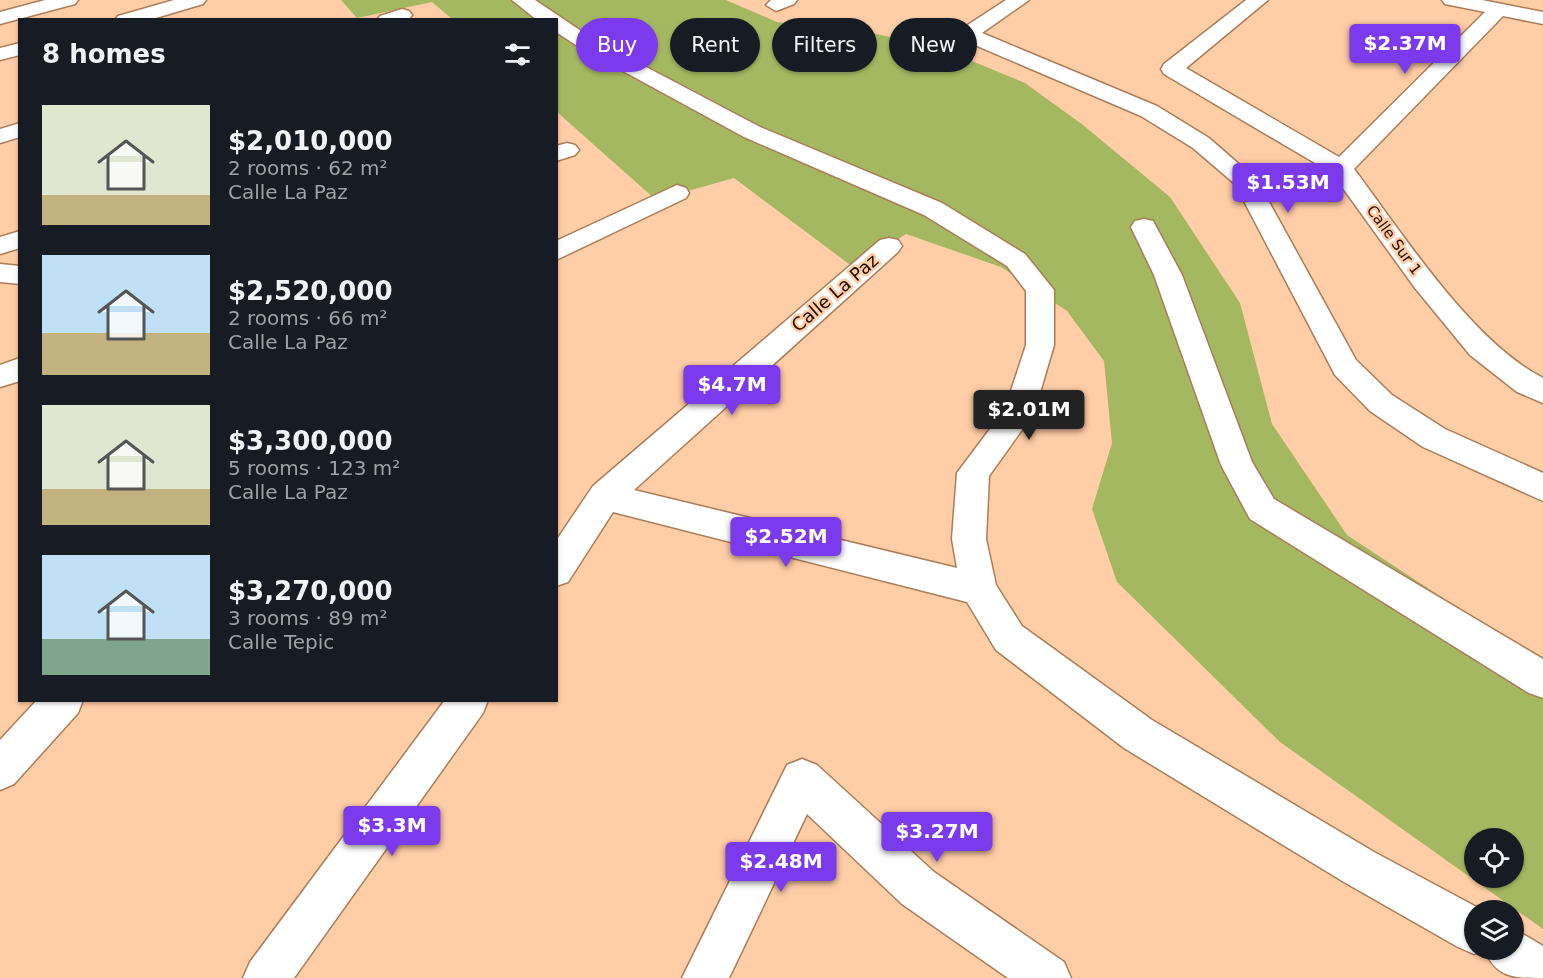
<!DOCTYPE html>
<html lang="en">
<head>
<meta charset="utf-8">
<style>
  :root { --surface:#171b24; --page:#242831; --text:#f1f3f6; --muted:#9ea1a6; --accent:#7c3aed }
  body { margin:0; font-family:"DejaVu Sans",sans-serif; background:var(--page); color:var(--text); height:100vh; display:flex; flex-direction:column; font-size:22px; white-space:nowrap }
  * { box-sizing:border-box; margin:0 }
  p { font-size:20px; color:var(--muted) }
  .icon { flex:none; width:33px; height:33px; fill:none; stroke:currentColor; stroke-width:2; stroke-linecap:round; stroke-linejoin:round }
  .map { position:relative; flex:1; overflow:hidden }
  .panel { position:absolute; left:18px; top:18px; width:540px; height:684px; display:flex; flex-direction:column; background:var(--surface); border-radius:0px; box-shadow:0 2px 4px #0004 }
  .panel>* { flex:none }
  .banner { position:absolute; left:576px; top:18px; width:570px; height:54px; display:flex; gap:12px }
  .fabs { position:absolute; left:1464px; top:828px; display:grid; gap:12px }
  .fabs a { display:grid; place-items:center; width:60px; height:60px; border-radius:50%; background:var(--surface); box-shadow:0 2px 4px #0004; font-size:30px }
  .price { position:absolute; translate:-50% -51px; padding:0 14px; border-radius:6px; background:var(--accent); color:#fff; font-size:20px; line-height:39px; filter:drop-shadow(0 2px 3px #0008) }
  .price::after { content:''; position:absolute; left:50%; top:36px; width:18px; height:14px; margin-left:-9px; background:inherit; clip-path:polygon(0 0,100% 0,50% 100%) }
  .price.active { background:#222; color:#fff }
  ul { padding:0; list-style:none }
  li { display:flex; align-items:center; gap:18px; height:150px; padding:0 24px }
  li span { display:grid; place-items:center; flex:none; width:168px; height:120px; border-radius:0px; color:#555 }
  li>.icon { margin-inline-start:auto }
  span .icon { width:72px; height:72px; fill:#fffc; stroke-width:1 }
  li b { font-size:26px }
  h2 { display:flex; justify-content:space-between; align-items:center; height:72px; padding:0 24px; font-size:26px }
  .chip { padding:0 21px; border-radius:27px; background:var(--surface); box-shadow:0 2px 4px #0004; font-size:21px; line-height:54px }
  .chip.active { background:var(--accent); color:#fff }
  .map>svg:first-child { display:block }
  .green { fill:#a4b861; fill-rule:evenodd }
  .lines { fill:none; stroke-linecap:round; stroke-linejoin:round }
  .minor-casing { stroke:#aa7d58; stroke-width:3 }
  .minor { fill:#fff; fill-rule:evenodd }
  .labels { text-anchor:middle; stroke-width:5; stroke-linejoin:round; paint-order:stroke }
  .far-street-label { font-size:15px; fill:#1e0d02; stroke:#ffcda6 }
  .street-label { font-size:18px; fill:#1e0d02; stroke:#ffcda6 }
</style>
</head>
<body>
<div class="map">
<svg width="1543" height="978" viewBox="0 0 1543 978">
  <rect width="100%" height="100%" fill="#ffcda6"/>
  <path class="green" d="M341,0H726L777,22L864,31L945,50L1025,83L1083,125L1170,197L1240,303L1272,424L1347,535L1543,664V929L1280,742L1117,582L1092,509L1112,443L1104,361L1067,311L1001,267L906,234L853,267L734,178L656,200L557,112L556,20L452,19L432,2L357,18ZM1474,838H1514V878H1474Z"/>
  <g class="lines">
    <defs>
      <path id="minor" d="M45,0H78L75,4L0,24V12Z
        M174,0H206L203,4L149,20H115L118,16Z
        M512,0H535L593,39L760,127L942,203L1025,254L1054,290V345L1034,413L989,476L986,539L996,585L1022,626L1152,720L1374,852L1482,910H1474V950H1484L1474,954L1458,947L1344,882L1124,748L996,650L967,602L613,512L568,582L556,586V541L593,486L880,240L889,238L898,240L902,246L898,252L634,490L957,568L952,539L957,473L1005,409L1026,345V291L1007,266L924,215L744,137L579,47L556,32V20H537Z
        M771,0H797L794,4L776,11L766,5Z
        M1006,0H1029L982,33L1157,106L1209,138L1257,180L1356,360L1392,395L1445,429L1543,473V501L1423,447L1370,411L1335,375L1235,184L1193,148L1141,116L968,42L933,58H919L916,54L919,50L960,30Z
        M1246,0H1268L1186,68L1339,157L1485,12L1445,4L1442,0H1482L1543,12V24L1503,16L1354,169C1403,234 1471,341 1543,378V403L1517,392L1470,355L1415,288L1332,173L1164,74L1161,69L1164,64Z
        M402,9L409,11L412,15L409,19L377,20L380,16Z
        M20,43V55L0,60V48Z
        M20,123V137L0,143V129Z
        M567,143L575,145L579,150L575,155L556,161V146Z
        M677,185L686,188L689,193L686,198L556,260V241Z
        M1144,219L1153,221L1182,275L1252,462L1274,499L1543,659V698L1529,693L1250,519L1221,465L1154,275L1131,227L1135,221Z
        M20,231V248L0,254V237Z
        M0,264L20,266V284L0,282Z
        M20,358V381L0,387V365Z
        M37,700H83L78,713L14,784L0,790V740Z
        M445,700H488L483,713L294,978H243L250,962Z
        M802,759L817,765L934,872L1064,962L1071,978H1008L902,904L807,814L729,978H682L787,765Z
        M1514,929L1543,946V978C1514,978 1496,978 1485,950H1514Z"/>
    </defs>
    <use href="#minor" class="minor-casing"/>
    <use href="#minor" class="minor"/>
  </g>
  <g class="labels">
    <g class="far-street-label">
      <text transform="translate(1394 240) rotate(54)" y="5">Calle Sur 1</text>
    </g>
    <g class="street-label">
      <text transform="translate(835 293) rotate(-41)" y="6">Calle La Paz</text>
    </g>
  </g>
</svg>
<div class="fabs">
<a><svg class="icon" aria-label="locate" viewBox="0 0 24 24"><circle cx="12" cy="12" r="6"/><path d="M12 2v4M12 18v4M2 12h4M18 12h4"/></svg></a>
<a><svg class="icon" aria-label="layers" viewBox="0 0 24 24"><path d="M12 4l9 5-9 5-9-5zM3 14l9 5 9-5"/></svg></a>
</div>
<b class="price" style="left:1405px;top:75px">$2.37M</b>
<b class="price" style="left:1288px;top:214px">$1.53M</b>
<b class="price" style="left:732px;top:416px">$4.7M</b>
<b class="price active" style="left:1029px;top:441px">$2.01M</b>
<b class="price" style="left:786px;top:568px">$2.52M</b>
<b class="price" style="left:392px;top:857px">$3.3M</b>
<b class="price" style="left:937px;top:863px">$3.27M</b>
<b class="price" style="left:781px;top:893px">$2.48M</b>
<div class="banner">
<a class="chip active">Buy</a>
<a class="chip">Rent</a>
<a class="chip">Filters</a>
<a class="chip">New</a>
</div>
<section class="panel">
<h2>8 homes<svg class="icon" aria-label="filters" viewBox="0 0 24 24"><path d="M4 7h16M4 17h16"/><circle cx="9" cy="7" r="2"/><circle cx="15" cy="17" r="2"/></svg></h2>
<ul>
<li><span style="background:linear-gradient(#dfe7d0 75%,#c2b280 0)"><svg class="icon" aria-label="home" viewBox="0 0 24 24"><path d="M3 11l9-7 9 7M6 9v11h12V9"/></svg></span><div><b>$2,010,000</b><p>2 rooms · 62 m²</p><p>Calle La Paz</p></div></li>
<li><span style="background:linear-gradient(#bfe0f5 65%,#c2b280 0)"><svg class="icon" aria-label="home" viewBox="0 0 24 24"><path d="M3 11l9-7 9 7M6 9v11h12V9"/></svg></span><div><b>$2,520,000</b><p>2 rooms · 66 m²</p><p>Calle La Paz</p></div></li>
<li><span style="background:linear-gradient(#dfe7d0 70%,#c2b280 0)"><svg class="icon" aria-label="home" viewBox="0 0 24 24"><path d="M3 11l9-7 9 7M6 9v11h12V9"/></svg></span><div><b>$3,300,000</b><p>5 rooms · 123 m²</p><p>Calle La Paz</p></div></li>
<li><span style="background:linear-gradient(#bfe0f5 70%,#7fa58c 0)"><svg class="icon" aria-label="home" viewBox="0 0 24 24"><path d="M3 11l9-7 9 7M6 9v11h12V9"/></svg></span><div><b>$3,270,000</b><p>3 rooms · 89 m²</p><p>Calle Tepic</p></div></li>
</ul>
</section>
</div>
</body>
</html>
